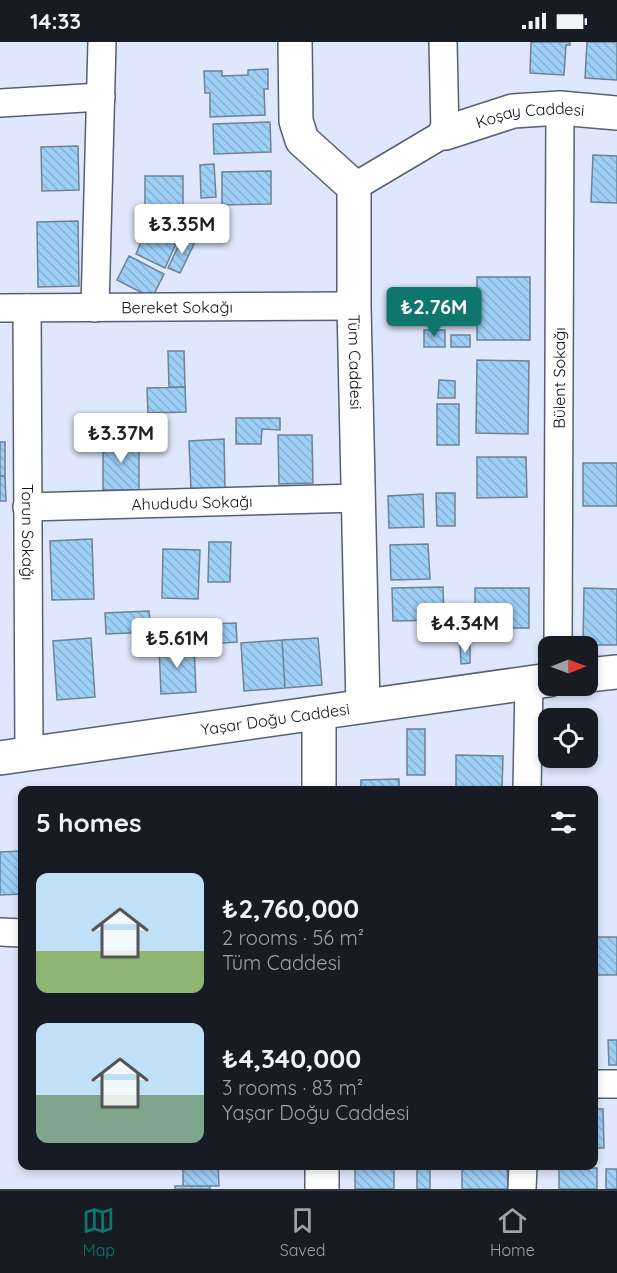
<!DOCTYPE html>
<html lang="en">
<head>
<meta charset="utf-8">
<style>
  :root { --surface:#171b24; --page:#242831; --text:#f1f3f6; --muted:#9ea1a6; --line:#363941; --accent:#0f766e }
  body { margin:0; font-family:Quicksand,sans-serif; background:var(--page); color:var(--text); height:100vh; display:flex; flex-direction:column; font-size:22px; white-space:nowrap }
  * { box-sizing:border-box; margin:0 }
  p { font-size:20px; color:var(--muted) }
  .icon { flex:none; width:33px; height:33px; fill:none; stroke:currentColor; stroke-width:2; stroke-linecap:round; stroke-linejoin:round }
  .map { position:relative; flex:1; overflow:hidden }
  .drawer { position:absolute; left:18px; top:744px; width:580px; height:384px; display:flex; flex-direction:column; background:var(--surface); border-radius:12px; box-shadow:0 3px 9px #0003 }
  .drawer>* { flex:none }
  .needle { width:39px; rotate:89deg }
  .tools { position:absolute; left:538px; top:594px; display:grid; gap:12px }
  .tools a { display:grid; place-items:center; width:60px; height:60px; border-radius:12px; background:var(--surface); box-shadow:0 3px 9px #0003; font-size:30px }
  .price { position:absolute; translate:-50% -51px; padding:0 14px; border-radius:6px; background:#fff; color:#222; font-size:20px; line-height:39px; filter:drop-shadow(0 2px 3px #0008) }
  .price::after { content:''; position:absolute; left:50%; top:36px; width:18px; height:14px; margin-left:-9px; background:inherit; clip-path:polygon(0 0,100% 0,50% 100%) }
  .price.selected { background:var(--accent); color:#fff }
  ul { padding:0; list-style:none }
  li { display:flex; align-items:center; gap:18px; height:150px; padding:0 18px }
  li span { display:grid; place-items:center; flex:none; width:168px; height:120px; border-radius:12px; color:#555 }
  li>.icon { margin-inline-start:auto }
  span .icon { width:72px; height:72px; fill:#fffc; stroke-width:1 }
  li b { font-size:26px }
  h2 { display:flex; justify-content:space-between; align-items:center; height:72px; padding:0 18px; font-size:26px }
  .status { display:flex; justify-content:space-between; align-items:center; height:42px; padding:0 30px; background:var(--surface); direction:ltr }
  .status svg { height:16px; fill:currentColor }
  .menu { display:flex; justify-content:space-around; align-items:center; height:84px; border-top:2px solid var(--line); background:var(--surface); font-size:16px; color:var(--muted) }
  .menu a { display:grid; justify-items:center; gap:3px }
  .menu .selected { color:var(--accent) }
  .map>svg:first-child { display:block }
  .building { fill:url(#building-back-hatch); stroke:#6e8294; stroke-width:1.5 }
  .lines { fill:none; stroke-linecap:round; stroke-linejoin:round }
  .street-casing { stroke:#565f74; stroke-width:30 }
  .secondary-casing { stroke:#565f74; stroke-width:36 }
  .street { stroke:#fff; stroke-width:27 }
  .secondary { stroke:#fff; stroke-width:33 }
  .labels { text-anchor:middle; stroke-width:4.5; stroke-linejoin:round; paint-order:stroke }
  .street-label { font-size:16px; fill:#0d1018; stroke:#f0f4fe }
</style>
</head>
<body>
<div class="status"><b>14:33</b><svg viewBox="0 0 49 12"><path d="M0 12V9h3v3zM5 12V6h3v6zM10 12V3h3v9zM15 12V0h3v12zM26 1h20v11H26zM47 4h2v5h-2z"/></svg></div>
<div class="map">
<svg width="617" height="1147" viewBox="0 0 617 1147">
  <defs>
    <pattern id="building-back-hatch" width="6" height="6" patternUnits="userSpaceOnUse" patternTransform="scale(1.5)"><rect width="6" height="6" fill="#9ecff7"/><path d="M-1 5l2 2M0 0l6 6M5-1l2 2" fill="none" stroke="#87b1d3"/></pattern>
  </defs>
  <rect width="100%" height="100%" fill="#dee7fb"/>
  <path class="building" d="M531,0H570V3H566L564,33L530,31Z
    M587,0H617V38L585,36Z
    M268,27V47H264L265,73L210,75V51H205L204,29H222V34L248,33V28Z
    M270,80L271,110L214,112L213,82Z
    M78,104L79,148L42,149L41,105Z
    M593,113L617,114V161L591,160Z
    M214,122L216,155L201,156L200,123Z
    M271,129V162L222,163V130Z
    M145,134H183V172L145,173Z
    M78,179L79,244L38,245L37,180Z
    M149,181L179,195L165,226L136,212Z
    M183,194L195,200L180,231L168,226Z
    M129,214L164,232L152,256L117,238Z
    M477,235H530V298H477Z
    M424,288H445V305H424Z
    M451,293H470V305H451Z
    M168,309H184L185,345H169Z
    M477,318L529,319L528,392L476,391Z
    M439,338L455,339V356H438Z
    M185,345L186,370L148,371L147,346Z
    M437,362H459V403H437Z
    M236,376H280V388L262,387L261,402H236Z
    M278,393H312L313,441L279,442Z
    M103,395H139V448H103Z
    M224,397L225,447L191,448L189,399Z
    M0,400H5V434H0Z
    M477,415H526L527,455L477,456Z
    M583,421H617V464H583Z
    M0,434H5L6,459H0Z
    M436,451H455V484H437Z
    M423,452L424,485L389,486L388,454Z
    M92,497L94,557L52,558L50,499Z
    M209,500H231L230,540H208Z
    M428,502L430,537L391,538L390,503Z
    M163,507L200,508L198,557L162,556Z
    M443,545L444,578L393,579L392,546Z
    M475,546H529V586H475Z
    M584,546L617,547V603H583Z
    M149,569L151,590L106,592L105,571Z
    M236,581L237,600L209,602L207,582Z
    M91,596L95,655L57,658L53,599Z
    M318,596L322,643L285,646L282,598Z
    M282,598L285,646L244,649L241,601Z
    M460,602H470V621L461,622Z
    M194,603L196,650L161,652L159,604Z
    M407,687H425V733H407Z
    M456,713L503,714L502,746H456Z
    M399,737V748H361V738Z
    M22,809V852L0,853V810Z
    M594,895H617V933H594Z
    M608,998H617V1023H609Z
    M594,1067H603L604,1106H594Z
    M183,1124H218L219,1144H183Z
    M355,1124H405V1127H355Z
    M417,1124H430V1147H417Z
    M462,1124H507L508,1147H462Z
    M559,1126H597V1147H559Z
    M355,1127H394V1147H355Z
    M606,1127H617V1147H606Z
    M175,1144H210V1147H175Z"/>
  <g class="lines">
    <defs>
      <g id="street">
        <path d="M0,61L101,55"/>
        <path d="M354,145L445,91L443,0"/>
        <path id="s1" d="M0,266L354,264"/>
        <path id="s2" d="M27,266L29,711"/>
        <path d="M95,266L102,0"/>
        <path id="s3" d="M27,465L358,456"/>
        <path id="s4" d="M558,604L560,66"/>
        <path d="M527,748L529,641"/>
        <path d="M0,890L22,891"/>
        <path d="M594,1042H617"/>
        <path d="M522,1147L523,1124"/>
      </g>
      <g id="secondary">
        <path id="s5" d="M295,0L296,79L302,98L354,145V264L363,664"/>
        <path id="s6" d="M445,91L513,69L560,66L617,71"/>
        <path d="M588,633L617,630"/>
        <path d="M319,671V748"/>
        <path id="s7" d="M0,716L549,638"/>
        <path d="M322,1124V1147"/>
      </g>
    </defs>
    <use href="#street" class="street-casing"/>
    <use href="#secondary" class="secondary-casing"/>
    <use href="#street" class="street"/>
    <use href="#secondary" class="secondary"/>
  </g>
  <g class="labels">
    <g class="street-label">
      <text dy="6" stroke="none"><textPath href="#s6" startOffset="88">Koşay Caddesi</textPath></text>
      <text dy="6" stroke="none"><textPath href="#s1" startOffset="177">Bereket Sokağı</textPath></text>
      <text dy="6" stroke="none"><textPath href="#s5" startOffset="344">Tüm Caddesi</textPath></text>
      <text dy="6" stroke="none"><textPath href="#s4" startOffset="268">Bülent Sokağı</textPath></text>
      <text dy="6" stroke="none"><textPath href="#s3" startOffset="165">Ahududu Sokağı</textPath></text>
      <text dy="6" stroke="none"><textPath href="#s2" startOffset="224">Torun Sokağı</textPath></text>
      <text dy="6" stroke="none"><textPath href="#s7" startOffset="278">Yaşar Doğu Caddesi</textPath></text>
    </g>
  </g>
</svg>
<div class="tools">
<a><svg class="needle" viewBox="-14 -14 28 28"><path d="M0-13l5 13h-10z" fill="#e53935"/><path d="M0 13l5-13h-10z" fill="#9ea1a6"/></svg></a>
<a><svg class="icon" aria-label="locate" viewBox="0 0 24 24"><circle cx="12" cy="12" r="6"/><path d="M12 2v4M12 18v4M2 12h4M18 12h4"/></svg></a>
</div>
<b class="price" style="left:182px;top:213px">₺3.35M</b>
<b class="price selected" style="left:434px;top:296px">₺2.76M</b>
<b class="price" style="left:121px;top:422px">₺3.37M</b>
<b class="price" style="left:465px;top:612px">₺4.34M</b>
<b class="price" style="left:177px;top:627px">₺5.61M</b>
<section class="drawer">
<h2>5 homes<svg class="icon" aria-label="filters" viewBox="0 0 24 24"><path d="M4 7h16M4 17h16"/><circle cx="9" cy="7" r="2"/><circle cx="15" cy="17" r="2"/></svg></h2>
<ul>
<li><span style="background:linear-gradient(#bfe0f5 65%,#8fb573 0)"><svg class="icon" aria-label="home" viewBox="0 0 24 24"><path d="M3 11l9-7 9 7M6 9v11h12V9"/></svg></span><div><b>₺2,760,000</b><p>2 rooms · 56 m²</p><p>Tüm Caddesi</p></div></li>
<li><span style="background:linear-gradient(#bfe0f5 60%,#7fa58c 0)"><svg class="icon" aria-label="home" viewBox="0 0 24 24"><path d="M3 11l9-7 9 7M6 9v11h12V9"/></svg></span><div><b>₺4,340,000</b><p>3 rooms · 83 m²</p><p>Yaşar Doğu Caddesi</p></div></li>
</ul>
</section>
</div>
<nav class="menu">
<a class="selected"><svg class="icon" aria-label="map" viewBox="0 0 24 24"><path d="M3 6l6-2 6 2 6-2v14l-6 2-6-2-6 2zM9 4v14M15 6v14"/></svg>Map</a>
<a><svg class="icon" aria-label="saved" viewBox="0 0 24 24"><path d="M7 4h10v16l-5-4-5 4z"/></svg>Saved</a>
<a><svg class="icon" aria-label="home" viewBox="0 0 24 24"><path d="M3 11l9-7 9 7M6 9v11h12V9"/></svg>Home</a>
</nav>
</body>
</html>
